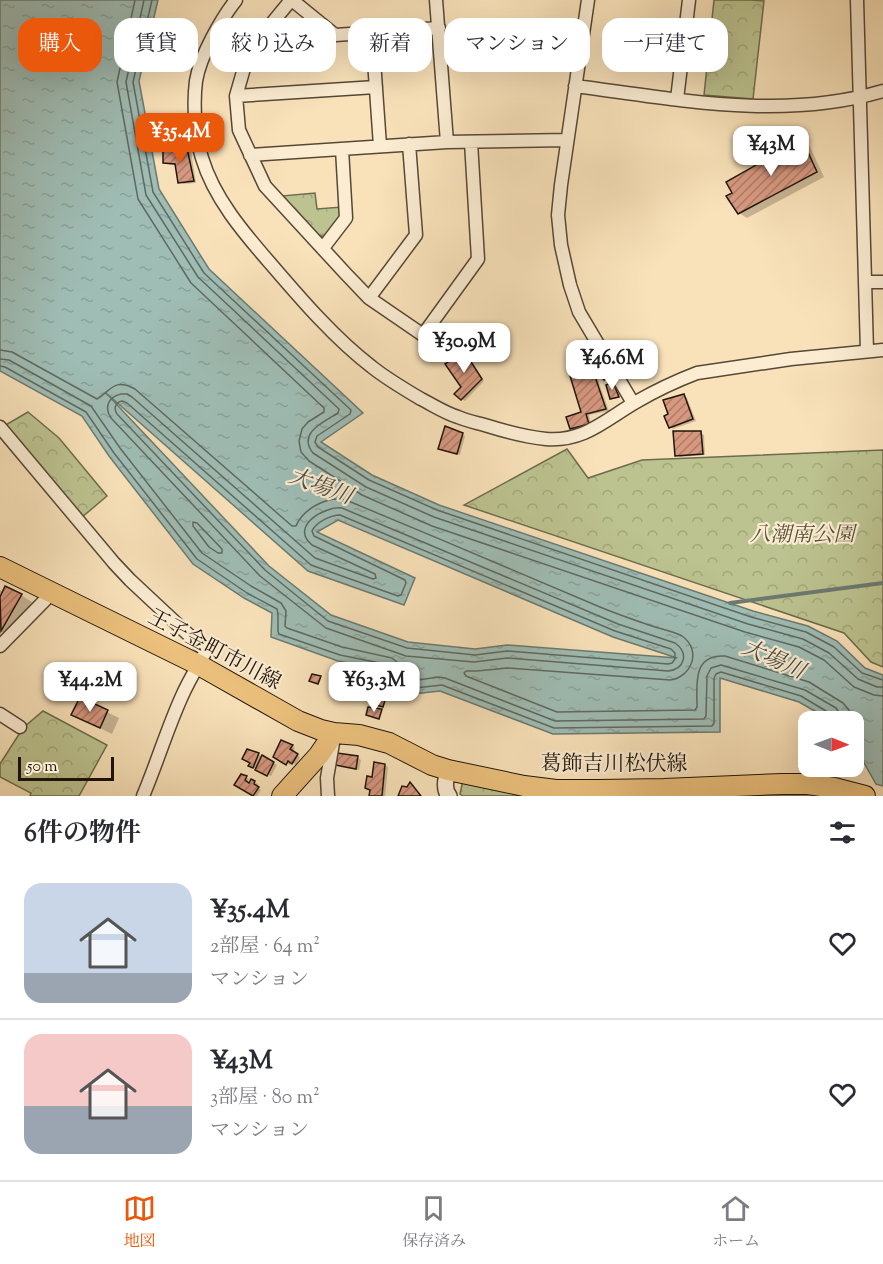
<!DOCTYPE html>
<html lang="ja">
<head>
<meta charset="utf-8">
<style>
  :root { --surface:#fff; --page:#f2f2f3; --text:#2b2b33; --muted:#7c7c81; --line:#e1e1e2; --accent:#ea580c }
  body { margin:0; font-family:"Sorts Mill Goudy","Noto Serif JP",serif; background:var(--page); color:var(--text); height:100vh; display:flex; flex-direction:column; font-size:22px; white-space:nowrap }
  * { box-sizing:border-box; margin:0 }
  p { font-size:20px; color:var(--muted) }
  .icon { flex:none; width:33px; height:33px; fill:none; stroke:currentColor; stroke-width:2; stroke-linecap:round; stroke-linejoin:round }
  .map { position:relative; height:796px; overflow:hidden }
  .drawer { display:flex; flex-direction:column; background:var(--surface); flex:1 }
  .drawer>* { flex:none }
  .hud { position:absolute; left:18px; top:18px; width:848px; height:54px; display:flex; gap:12px }
  .needle { width:39px; rotate:91deg }
  .tools { position:absolute; left:798px; top:711px; display:grid; gap:12px }
  .tools a { display:grid; place-items:center; width:66px; height:66px; border-radius:12px; background:var(--surface); box-shadow:0 6px 24px #0002; font-size:30px }
  .scale { position:absolute; left:18px; bottom:15px; width:96px; box-sizing:border-box; padding-left:6px; border:3px solid #20150b; border-top:0; font-size:16px; line-height:21px; white-space:nowrap; color:#20150b; -webkit-text-stroke:4px #fbecd2; paint-order:stroke }
  .price { position:absolute; translate:-50% -51px; padding:0 14px; border-radius:12px; background:#fff; color:#222; font-size:20px; line-height:39px; filter:drop-shadow(0 2px 3px #0008) }
  .price::after { content:''; position:absolute; left:50%; top:36px; width:18px; height:14px; margin-left:-9px; background:inherit; clip-path:polygon(0 0,100% 0,50% 100%) }
  .price.active { background:var(--accent); color:#fff }
  ul { padding:0; list-style:none }
  li { display:flex; align-items:center; gap:18px; height:150px; padding:0 24px }
  li+li { border-top:2px solid var(--line) }
  li span { display:grid; place-items:center; flex:none; width:168px; height:120px; border-radius:18px; color:#555 }
  li>.icon { margin-inline-start:auto }
  span .icon { width:72px; height:72px; fill:#fffc; stroke-width:1 }
  li b { font-size:26px }
  h2 { display:flex; justify-content:space-between; align-items:center; height:72px; padding:0 24px; font-size:26px }
  .tag { padding:0 21px; border-radius:18px; background:var(--surface); box-shadow:0 6px 24px #0002; font-size:21px; line-height:54px }
  .tag.active { background:var(--accent); color:#fff }
  .tab-bar { display:flex; justify-content:space-around; align-items:center; height:84px; border-top:2px solid var(--line); background:var(--surface); font-size:16px; color:var(--muted) }
  .tab-bar a { display:grid; justify-items:center; gap:3px }
  .tab-bar .active { color:var(--accent) }
  .map>svg:first-child { display:block }
  .park { fill:url(#park-crowns); stroke:#6e6c4e; stroke-width:1.5 }
  .water { fill:url(#water-ripples); stroke:#6c7a71; stroke-width:1.5; fill-rule:evenodd }
  .shadow { fill:#0003 }
  .lines { fill:none; stroke-linecap:round; stroke-linejoin:round }
  .shore { stroke:#606960; stroke-width:1.5 }
  .stream { stroke:#6c7a71; stroke-width:4 }
  .building { fill:url(#building-hatch); stroke:#20150b; stroke-width:1.5 }
  .minor-casing { stroke:#564837; stroke-width:15 }
  .tertiary-casing { stroke:#564837; stroke-width:18 }
  .primary-casing { stroke:#20150b; stroke-width:22 }
  .minor { stroke:#fbecd2; stroke-width:12 }
  .tertiary { stroke:#fbecd2; stroke-width:15 }
  .primary { stroke:#ecc17d; stroke-width:20 }
  .labels { text-anchor:middle; stroke-width:4.5; stroke-linejoin:round; paint-order:stroke }
  .park-label { font-size:21px; font-style:italic; fill:#57523a; stroke:#fbecd2 }
  .street-label { font-size:21px; fill:#20150b; stroke:#fbecd2 }
  .water-label { font-size:22px; font-style:italic; fill:#4c5046; stroke:#fbecd2 }
</style>
</head>
<body>
<div class="map">
<svg width="883" height="796" viewBox="0 0 883 796">
  <defs>
    <pattern id="park-crowns" width="20" height="18" patternUnits="userSpaceOnUse" patternTransform="scale(1.5)"><rect width="20" height="18" fill="#bcc390"/><path d="M2 6a3 3 0 1 1 6 0M12 15a3 3 0 1 1 6 0" fill="none" stroke="#a1a77b"/></pattern>
    <pattern id="water-ripples" width="26" height="14" patternUnits="userSpaceOnUse" patternTransform="scale(1.5)"><rect width="26" height="14" fill="#9fbdb5"/><path d="M2 4q2-2 4 0t4 0M15 11q2-2 4 0t4 0" fill="none" stroke="#89a29a"/></pattern>
    <pattern id="building-hatch" width="6" height="6" patternUnits="userSpaceOnUse" patternTransform="scale(1.5)"><rect width="6" height="6" fill="#d79880"/><path d="M-1 1l2-2M0 6l6-6M5 7l2-2" fill="none" stroke="#ae7b67"/></pattern>
  </defs>
  <rect width="100%" height="100%" fill="#f9e2ba"/>
  <filter id="stains"><feTurbulence type="fractalNoise" baseFrequency=".00333" numOctaves="4"/><feColorMatrix values="0 0 0 0 .2 0 0 0 0 .09 0 0 0 0 .02 0 0 0 .5 -.17"/></filter>
  <radialGradient id="worn" r=".72"><stop offset=".6" stop-color="#630" stop-opacity="0"/><stop offset="1" stop-color="#630" stop-opacity=".3"/></radialGradient>
  <path class="park" d="M714,0H751L764,1L753,99L704,95Z
    M315,193L317,209L342,207L343,215L325,236H318L281,196Z
    M28,412L59,438L107,496L81,518L4,426Z
    M567,449L588,478L642,460L883,450V667L871,662L844,633L464,505Z
    M43,711L107,745L79,796H30L31,793L0,777V764L23,728Z
    M463,780L794,788L845,796H463L460,794Z"/>
  <path class="water" d="M0,0H158L139,81L159,189L209,269L363,413L321,442L372,475L439,505L753,611L808,626L837,641L865,668L883,675V786L876,784L854,745V722L832,721L799,702L720,678V732L553,734L440,691L413,694L388,671L338,661L271,637L272,613L244,598L193,564L109,456L82,416L0,371ZM105,392L308,571L404,605L415,578L317,532L338,520L613,637L677,658L507,645L475,649L408,642L331,615L269,566Z"/>
  <path class="shadow" d="M802,141L809,145L824,177L747,218L739,213L734,193Z
    M187,149L191,151L196,183L183,184L180,182L177,165L168,164L165,162Z
    M464,353L467,355L484,381L465,401L462,399Z
    M589,361L592,363L609,411L589,415L591,425L574,430L571,428L583,413Z
    M684,396L687,398L696,421L673,429L670,427Z
    M701,433L704,435L705,455L680,457L677,455Z
    M462,434L465,436L460,455L443,450Z
    M0,590L4,592L21,595L32,602L13,637L0,631Z
    M107,712L119,718L112,734L73,715Z
    M282,742L295,748L293,752L300,757L296,765L292,762L290,765L275,757Z
    M258,754L277,765L271,776L250,766Z
    M358,758L361,760L359,770L340,767L336,765Z
    M385,765L388,767L385,796H370L373,779Z
    M241,775L249,779L247,783L250,785L252,781L258,784L257,787L261,790L257,796H254L236,785Z"/>
  <g class="lines">
    <path class="shore" d="M135,0L117,82L138,199L191,283L324,408V412L308,422L302,429L299,441L301,452L309,461L362,495L432,526L745,632L799,647L824,660L854,687L874,695L883,696
      M144,0L126,82L146,195L198,277L339,409L338,413C324,422 297,433 313,453L366,487L434,517L748,624L803,639L829,653L858,679L877,687H883
      M152,0L133,82L153,192L204,273L351,410L350,414L317,436L315,442L318,447L369,480L437,510L751,617L806,632L834,647L862,673L883,680
      M0,350L12,352L97,399C112,390 113,378 135,389L292,526H296C303,509 328,495 346,500C431,535 515,571 600,607C617,614 634,620 652,626C661,629 673,631 682,636C702,650 692,677 670,680L507,668L477,671H466L464,673L466,676L557,712L695,710L697,707C697,685 692,654 725,656L809,682L843,703L849,710L851,722
      M0,359L9,360L91,406L120,448L202,553L251,586L281,603L286,611L285,626L287,628L342,647L392,658L418,680L439,677L445,678L555,721L704,719L706,716L707,676L711,668L721,665L805,690L836,708L840,714L842,722
      M0,366L5,367L86,412L114,453L197,559L247,593L277,609L278,614V631L279,634L340,655L390,665L415,688L442,685L554,728L712,726L714,723V678L716,674L721,672L801,696L831,714L834,718V722
      M121,394H127L132,397L315,558L373,579L376,578L375,574L312,545C289,526 325,506 342,508L618,624L675,643C689,653 685,669 668,671L507,658L474,662L406,656L326,628L260,576L111,418C104,408 108,397 121,394Z
      M122,401L127,403L311,565L398,596L401,595L406,583L405,580L314,536L312,531C316,522 331,515 340,515L615,631L671,649L675,653V659L672,663L668,664L507,651L475,655L407,648L328,621L265,570L117,414C113,408 116,402 122,401Z
      M193,522L197,523L222,549V553H218L209,547L193,526Z"/>
    <path class="stream" d="M730,603L883,583"/>
  </g>
  <path class="building" d="M802,139L817,172L738,214L726,196L732,193L726,182Z
    M187,148L194,181L178,183L175,164L163,163V151Z
    M464,351L482,379L461,400L454,394L461,387L445,364Z
    M589,359L606,409L586,414L589,424L570,429L566,417L581,412L567,366Z
    M600,361L611,376L604,380L594,366Z
    M613,382L619,397L610,399L606,385Z
    M684,394L693,419L669,428L664,416L668,414L663,400Z
    M445,426L463,433L457,454L438,449Z
    M673,431H701L703,454L675,456Z
    M5,586L22,594L1,631L0,597Z
    M312,674L321,676L318,684L309,681Z
    M375,693L386,697L383,707L373,704Z
    M80,697L108,710L100,728L71,715Z
    M368,707L382,709L379,719L366,715Z
    M281,740L293,745L290,749L298,754L292,764L288,761L286,765L273,757Z
    M247,749L259,753L253,768L248,766L250,763L242,759Z
    M337,753L358,756L356,769L335,765Z
    M262,755L274,762L267,776L255,770Z
    M374,762L385,764L382,796H369L370,790L365,788L367,776L372,777Z
    M241,774L247,776L245,780L249,783L251,779L255,781L254,784L259,787L253,796L234,785Z
    M410,782L421,796H398L402,786L407,787Z"/>
  <g class="lines">
    <defs>
      <path id="minor" d="M236,0C221,19 200,56 196,81C193,104 195,136 202,158C214,198 243,232 270,263C300,298 335,339 372,367C387,379 404,389 421,399C433,405 445,413 458,417C467,421 478,423 488,426C507,432 526,437 546,439C584,442 605,420 636,402C655,391 676,381 697,373L791,359L883,350
        M291,0L249,51L236,96L239,130L265,186L346,274L369,298L423,335L478,259L471,142
        M292,0L335,35L439,28
        M436,0L447,142
        M588,0L561,185L558,215L561,245L570,285L579,312L633,403
        M857,0L867,351
        M372,32L380,146
        M575,86C676,99 782,121 883,91
        M236,96L376,87
        M677,99L689,0
        M250,155L447,142L567,140
        M323,248L346,218L342,149
        M866,282H883
        M369,298L416,235L409,144
        M0,427L114,563L130,580L206,651C198,666 189,680 182,696C167,729 157,763 143,796
        M0,646L52,593
        M0,714L20,727
        M328,796L327,778L334,737"/>
      <path id="tertiary" d="M448,770C446,779 443,788 449,796"/>
      <path id="primary" d="M0,567L199,665L298,721L321,730L334,733L359,735L389,743L432,765L448,770L524,786L556,790H598L664,789L782,784H808L834,788L865,796
        M282,796L319,755L334,733"/>
    </defs>
    <use href="#minor" class="minor-casing"/>
    <use href="#tertiary" class="tertiary-casing"/>
    <use href="#primary" class="primary-casing"/>
    <use href="#minor" class="minor"/>
    <use href="#tertiary" class="tertiary"/>
    <use href="#primary" class="primary"/>
  </g>
  <g class="labels">
    <g class="park-label">
      <text x="802" y="541">八潮南公園</text>
    </g>
    <g class="street-label">
      <text transform="translate(215 649) rotate(28)" y="7">王子金町市川線</text>
      <text x="614" y="770">葛飾吉川松伏線</text>
    </g>
    <g class="water-label">
      <text transform="translate(321 485) rotate(20)" y="8">大場川</text>
      <text transform="translate(774 658) rotate(24)" y="8">大場川</text>
    </g>
  </g>
  <rect width="100%" height="100%" filter="url(#stains)"/>
  <rect width="100%" height="100%" fill="url(#worn)"/>
</svg>
<div class="tools">
<a><svg class="needle" viewBox="-14 -14 28 28"><path d="M0-13l5 13h-10z" fill="#e53935"/><path d="M0 13l5-13h-10z" fill="#7c7c81"/></svg></a>
</div>
<div class="scale">50 m</div>
<b class="price active" style="left:180px;top:164px">¥35.4M</b>
<b class="price" style="left:771px;top:177px">¥43M</b>
<b class="price" style="left:464px;top:374px">¥30.9M</b>
<b class="price" style="left:612px;top:391px">¥46.6M</b>
<b class="price" style="left:90px;top:713px">¥44.2M</b>
<b class="price" style="left:374px;top:713px">¥63.3M</b>
<div class="hud">
<a class="tag active">購入</a>
<a class="tag">賃貸</a>
<a class="tag">絞り込み</a>
<a class="tag">新着</a>
<a class="tag">マンション</a>
<a class="tag">一戸建て</a>
</div>
</div>
<section class="drawer">
<h2>6件の物件<svg class="icon" aria-label="filters" viewBox="0 0 24 24"><path d="M4 7h16M4 17h16"/><circle cx="9" cy="7" r="2"/><circle cx="15" cy="17" r="2"/></svg></h2>
<ul>
<li><span style="background:linear-gradient(#c9d6e8 75%,#9aa5b1 0)"><svg class="icon" aria-label="home" viewBox="0 0 24 24"><path d="M3 11l9-7 9 7M6 9v11h12V9"/></svg></span><div><b>¥35.4M</b><p>2部屋 · 64 m²</p><p>マンション</p></div><svg class="icon" aria-label="heart" viewBox="0 0 24 24"><path d="M12 20l-8-8c-3-5 5-10 8-4 3-6 11-1 8 4z"/></svg></li>
<li><span style="background:linear-gradient(#f6c9c9 60%,#9aa5b1 0)"><svg class="icon" aria-label="home" viewBox="0 0 24 24"><path d="M3 11l9-7 9 7M6 9v11h12V9"/></svg></span><div><b>¥43M</b><p>3部屋 · 80 m²</p><p>マンション</p></div><svg class="icon" aria-label="heart" viewBox="0 0 24 24"><path d="M12 20l-8-8c-3-5 5-10 8-4 3-6 11-1 8 4z"/></svg></li>
</ul>
</section>
<nav class="tab-bar">
<a class="active"><svg class="icon" aria-label="map" viewBox="0 0 24 24"><path d="M3 6l6-2 6 2 6-2v14l-6 2-6-2-6 2zM9 4v14M15 6v14"/></svg>地図</a>
<a><svg class="icon" aria-label="saved" viewBox="0 0 24 24"><path d="M7 4h10v16l-5-4-5 4z"/></svg>保存済み</a>
<a><svg class="icon" aria-label="home" viewBox="0 0 24 24"><path d="M3 11l9-7 9 7M6 9v11h12V9"/></svg>ホーム</a>
</nav>
</body>
</html>
